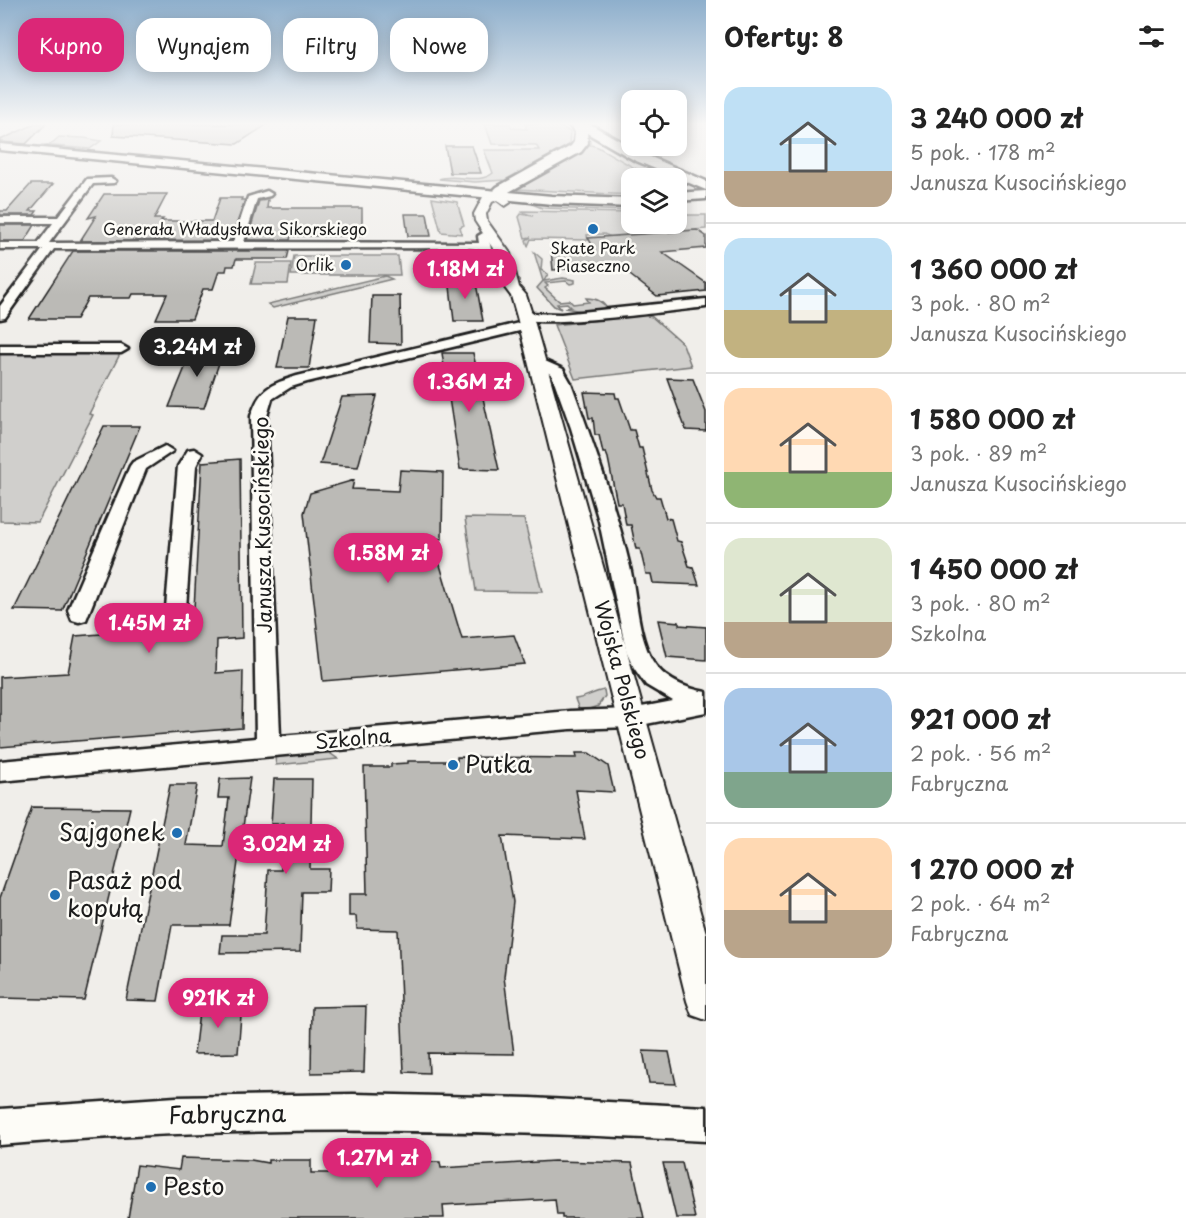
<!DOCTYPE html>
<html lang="pl">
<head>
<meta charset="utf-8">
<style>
  :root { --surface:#fff; --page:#f2f2f2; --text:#222; --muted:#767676; --line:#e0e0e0; --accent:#db2777 }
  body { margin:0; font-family:"Playpen Sans",sans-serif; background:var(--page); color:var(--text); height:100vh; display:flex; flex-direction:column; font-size:22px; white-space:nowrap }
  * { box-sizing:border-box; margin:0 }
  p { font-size:20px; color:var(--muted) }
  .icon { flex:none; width:33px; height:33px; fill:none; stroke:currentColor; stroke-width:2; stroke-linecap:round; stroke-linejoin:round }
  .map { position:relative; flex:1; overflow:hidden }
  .details { display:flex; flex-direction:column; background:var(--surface); width:480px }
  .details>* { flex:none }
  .banner { position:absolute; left:18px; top:18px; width:570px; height:54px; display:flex; gap:12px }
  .tools { position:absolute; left:621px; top:90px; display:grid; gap:12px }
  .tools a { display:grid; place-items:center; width:66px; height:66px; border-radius:12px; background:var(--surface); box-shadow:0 3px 15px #0003; font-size:30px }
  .price { position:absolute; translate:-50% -51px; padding:0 14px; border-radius:21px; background:var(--accent); color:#fff; font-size:20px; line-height:39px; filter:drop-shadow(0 2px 3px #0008) }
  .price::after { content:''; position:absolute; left:50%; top:36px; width:18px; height:14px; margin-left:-9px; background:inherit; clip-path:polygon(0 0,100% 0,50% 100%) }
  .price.on { background:#222; color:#fff }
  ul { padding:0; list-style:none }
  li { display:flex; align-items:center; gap:18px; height:150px; padding:0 18px }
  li+li { border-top:2px solid var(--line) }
  li span { display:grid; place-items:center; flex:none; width:168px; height:120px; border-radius:18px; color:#555 }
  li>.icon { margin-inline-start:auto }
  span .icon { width:72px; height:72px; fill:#fffc; stroke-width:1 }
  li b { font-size:26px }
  h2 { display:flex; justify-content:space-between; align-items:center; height:72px; padding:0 18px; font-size:26px }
  .pill { padding:0 21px; border-radius:18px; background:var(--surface); box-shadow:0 3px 15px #0003; font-size:21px; line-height:54px }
  .pill.on { background:var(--accent); color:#fff }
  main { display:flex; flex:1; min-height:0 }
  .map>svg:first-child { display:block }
  .green { fill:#d0cfcc; stroke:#767674; stroke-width:1.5 }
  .building { fill:#bbbab6; stroke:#1c1c1c; stroke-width:1.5 }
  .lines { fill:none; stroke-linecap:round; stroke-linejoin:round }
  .minor-casing { stroke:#1c1c1c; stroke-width:5 }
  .tertiary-casing { stroke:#1c1c1c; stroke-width:4 }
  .secondary-casing { stroke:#1c1c1c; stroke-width:5 }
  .primary-casing { stroke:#1c1c1c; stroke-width:5 }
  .minor { fill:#fdfcf7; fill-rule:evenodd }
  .tertiary { fill:#fdfcf7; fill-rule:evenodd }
  .secondary { fill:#fdfcf7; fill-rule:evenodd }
  .primary { fill:#fdfcf7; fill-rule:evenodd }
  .poi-dot { fill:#1f6fb2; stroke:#fdfcf7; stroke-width:2 }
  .labels { text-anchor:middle; stroke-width:5; stroke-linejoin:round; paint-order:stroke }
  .far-street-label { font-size:16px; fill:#1c1c1c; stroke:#fdfcf7 }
  .far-poi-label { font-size:16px; fill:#1c1c1c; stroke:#fdfcf7 }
  .street-label { font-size:20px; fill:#1c1c1c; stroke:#fdfcf7 }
  .near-poi-label { font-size:24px; fill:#1c1c1c; stroke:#fdfcf7; text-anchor:start }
  .near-street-label { font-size:24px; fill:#1c1c1c; stroke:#fdfcf7 }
</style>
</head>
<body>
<main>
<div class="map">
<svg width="706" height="1218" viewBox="0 0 706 1218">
  <rect width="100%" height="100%" fill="#f0eeea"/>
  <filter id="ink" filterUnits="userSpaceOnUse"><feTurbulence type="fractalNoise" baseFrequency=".0167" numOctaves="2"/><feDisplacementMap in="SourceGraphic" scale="12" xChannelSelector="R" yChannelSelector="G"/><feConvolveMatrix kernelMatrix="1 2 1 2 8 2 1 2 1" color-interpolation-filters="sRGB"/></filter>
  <g filter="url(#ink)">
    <path class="green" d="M485,124H510L512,128L527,129L525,124H557L570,132L569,145L505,180L475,182L439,179C455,173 479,185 493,173L484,150H539L536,145L492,144Z
      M59,137L84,138L101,141L90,149L41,145H50Z
      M587,144L598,147L652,178H632L631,195L516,189Z
      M432,198L457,202L464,225L460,227L462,234L441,232Z
      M546,203L631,207V211L542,208L532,204Z
      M523,211L631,213L632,224H676L677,215H706V229L626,235L616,239L604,234L587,235L588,240L531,239L528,246L526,240L531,237L525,238L519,217L521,214L533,216L522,212Z
      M534,252L542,259L541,270L548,274L544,281L563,278L575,280V283L570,284L566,281L545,283L548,286L545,288L559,301L569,300L573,304L589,302L586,298C594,298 603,301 607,309L583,311L564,308L571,307L567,303L557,304L561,309L554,306L537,288L543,281Z
      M294,256H398L400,275H291Z
      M256,263H291L288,284H251Z
      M385,276L392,279L273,308L268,304Z
      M644,315L652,317L683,344L691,366L575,379L554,325Z
      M0,354H120L89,414L93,415L38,522L0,521Z
      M465,518L524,519L542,592L476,591Z
      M604,690L605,696L598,706L580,712L575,699C586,698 593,692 604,690Z
      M324,749L338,759L276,765L275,757L280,753Z"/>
    <path class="building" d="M35,124H46L26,144L0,142V140Z
      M114,124H268L237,144L113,136Z
      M445,146H472L481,173H450Z
      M31,184H53L30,211H37L34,215H0V211H7Z
      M104,194H167L154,219H163L161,221H212L220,198H242L241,200H245L231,240L80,241L96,216L88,218Z
      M268,200L267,208H362V236H291L290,240H247L259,201Z
      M405,214H427L431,236H408Z
      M0,225H35L25,241H0Z
      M697,230L706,236V248L662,252L706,283V291L657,296L617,265L553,270L551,250L593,246L588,238Z
      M73,251H289L287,259H236L234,266H227L226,271H219L213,289H203L192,319H156L167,294H133L131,298H88L76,319H29Z
      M449,278H475L483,321H454Z
      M372,296H400L401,344L370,343Z
      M288,316H317L309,368H277Z
      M193,348H224L204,408L169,407Z
      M442,353H473L499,470L460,469Z
      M667,378L693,379L706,412V431L686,430Z
      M584,392L615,393L616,398H619L630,430H634L639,448H642L652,490L656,497H660L666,518L671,519L677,541L681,542L689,566L693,567L699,585L653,583L651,574H646L640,549H636L631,525H626L622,503H617L608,458L606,453H603L599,435H595L593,418H589Z
      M377,396L358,467L320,464L342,397Z
      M104,426H140L62,611L14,610Z
      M240,459L242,638L217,640L216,673L243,671L242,728L0,747V677L68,673L75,636L193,627L202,462Z
      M400,470L443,472L442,539L432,538L462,639L514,635L525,664L323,681L304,513L310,493L354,480L352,489L398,491Z
      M658,620L679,622V625L706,627V660L667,657Z
      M576,753H589L608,766L614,792L576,790L585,839L502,836L513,902L504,977L514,1054L428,1053L429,1073L404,1072L398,930L357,929L356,916H349V894H367L364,767H391V764L408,763V761H457V757L577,758Z
      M250,778L229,925H172L158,1001L126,1000L170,785H197L186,845L223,846L229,798H218L220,779Z
      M274,779H312L310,869H329L328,892H302L300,952L220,953L222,935H264L268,870H281L284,823L271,824Z
      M32,807L130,808L84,1000L0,998V898Z
      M242,1003L238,1053L194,1054L200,1004Z
      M366,1006L364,1072L311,1073L312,1007Z
      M643,1051L669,1052L676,1084L649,1083Z
      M181,1158L251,1160L268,1163V1160H311V1173H348V1160L440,1162L441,1168L554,1161L632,1163L644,1218H562V1215H557L555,1199L443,1205L444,1218H128L137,1165L179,1170Z
      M663,1163H682L695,1218H676Z"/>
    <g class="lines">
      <defs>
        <path id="minor" d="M111,178L116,181L114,183L93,184L49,243L233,242L248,197L267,191L272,194L270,196L257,199L244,242L479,243L478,236L483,233L488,236L495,266L517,280L515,283H507L486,270L481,250L470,248L54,249L5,318L0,319V306L43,249H0V243H38L53,223H0V217H58L87,179Z
          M706,299V307C679,310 532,330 518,317L525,313L561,314Z
          M527,321L532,322L534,325L532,328L307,382L291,387L272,399L267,416L280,736L570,711L631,709L673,701L646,685L634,668L626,650L599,521L571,428L552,375L529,361L536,357L563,369L571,383C593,443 615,504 630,567C637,597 637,632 652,660C664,680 685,688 706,692V712L631,727L570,729L0,781V761L256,738L251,416C260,388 269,385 297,376Z
          M0,345H121L128,349L121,353H0Z
          M165,446L173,451L146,469L90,610L86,620L79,622L72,620L68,610L130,466L133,462Z
          M194,449L202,454L196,466L186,608L183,613L176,615L169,613L166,608L178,466L188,450Z
          M353,1094L530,1098L706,1107V1141C469,1129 237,1124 0,1145V1109L176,1097Z"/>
        <path id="tertiary" d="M499,191L503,192L511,202L505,206L497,200L492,202L486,214L487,221L510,253L519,287L526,295L533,317L706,933V1020L692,1015L687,1001L517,317L511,296L505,288L496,253L475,221L474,214L483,197Z"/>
        <path id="secondary" d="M0,144L552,196L632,199V207L552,204L0,150Z
          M706,191V199L676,201V193Z"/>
        <path id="primary" d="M568,124H590L644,154L706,181V190L634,160L587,133L588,143L581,152L507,193H497L494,190L497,187L571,146L574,142L575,132Z"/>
      </defs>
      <use href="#minor" class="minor-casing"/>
      <use href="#tertiary" class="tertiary-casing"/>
      <use href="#secondary" class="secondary-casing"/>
      <use href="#primary" class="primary-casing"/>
      <use href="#minor" class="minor"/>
      <use href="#tertiary" class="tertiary"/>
      <use href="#secondary" class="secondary"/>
      <use href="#primary" class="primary"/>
    </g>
  </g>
  <linearGradient id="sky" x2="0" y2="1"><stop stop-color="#8eafcc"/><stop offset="0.42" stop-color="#f8f7f6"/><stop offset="1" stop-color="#f8f7f6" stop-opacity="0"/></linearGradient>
  <rect width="706" height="295" fill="url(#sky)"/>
  <g class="poi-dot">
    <circle cx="593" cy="229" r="6"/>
    <circle cx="346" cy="265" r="6"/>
    <circle cx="453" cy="765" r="6"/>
    <circle cx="177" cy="833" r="6"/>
    <circle cx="55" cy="895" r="6"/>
    <circle cx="151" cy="1187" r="6"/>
  </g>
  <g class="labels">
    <g class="far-street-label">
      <text x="235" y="235">Generała Władysława Sikorskiego</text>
    </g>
    <g class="far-poi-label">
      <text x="593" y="254">Skate Park<tspan x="593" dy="18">Piaseczno</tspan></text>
      <text x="334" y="271" text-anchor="end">Orlik</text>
    </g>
    <g class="street-label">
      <text transform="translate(263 525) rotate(-91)" y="7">Janusza Kusocińskiego</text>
      <text transform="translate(622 680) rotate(75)" y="7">Wojska Polskiego</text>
      <text transform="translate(353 739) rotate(-5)" y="7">Szkolna</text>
    </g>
    <g class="near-poi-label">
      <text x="465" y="773">Putka</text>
      <text x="165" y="841" text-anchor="end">Sajgonek</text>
      <text x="67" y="889">Pasaż pod<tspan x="67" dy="28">kopułą</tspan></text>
      <text x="163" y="1195">Pesto</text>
    </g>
    <g class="near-street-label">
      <text transform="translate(227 1115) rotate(-1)" y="8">Fabryczna</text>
    </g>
  </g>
</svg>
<div class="tools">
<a><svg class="icon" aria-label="locate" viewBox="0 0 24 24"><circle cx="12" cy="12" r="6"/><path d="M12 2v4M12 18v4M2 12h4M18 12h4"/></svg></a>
<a><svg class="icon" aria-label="layers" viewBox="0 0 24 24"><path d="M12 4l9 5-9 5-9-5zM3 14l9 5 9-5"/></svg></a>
</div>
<b class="price" style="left:465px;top:300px">1.18M zł</b>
<b class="price on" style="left:197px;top:378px">3.24M zł</b>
<b class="price" style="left:469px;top:413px">1.36M zł</b>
<b class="price" style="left:388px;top:584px">1.58M zł</b>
<b class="price" style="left:149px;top:654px">1.45M zł</b>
<b class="price" style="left:286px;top:875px">3.02M zł</b>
<b class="price" style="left:218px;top:1029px">921K zł</b>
<b class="price" style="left:377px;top:1189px">1.27M zł</b>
<div class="banner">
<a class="pill on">Kupno</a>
<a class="pill">Wynajem</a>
<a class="pill">Filtry</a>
<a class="pill">Nowe</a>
</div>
</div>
<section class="details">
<h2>Oferty: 8<svg class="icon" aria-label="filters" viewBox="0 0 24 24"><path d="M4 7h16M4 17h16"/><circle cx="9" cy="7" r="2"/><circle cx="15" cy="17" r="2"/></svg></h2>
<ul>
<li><span style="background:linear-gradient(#bfe0f5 70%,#b9a48a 0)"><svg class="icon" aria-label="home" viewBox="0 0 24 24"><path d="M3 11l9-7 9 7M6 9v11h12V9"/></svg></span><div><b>3 240 000 zł</b><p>5 pok. · 178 m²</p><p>Janusza Kusocińskiego</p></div></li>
<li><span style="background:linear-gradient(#bfe0f5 60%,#c2b280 0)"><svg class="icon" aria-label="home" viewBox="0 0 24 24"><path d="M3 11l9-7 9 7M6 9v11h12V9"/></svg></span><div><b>1 360 000 zł</b><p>3 pok. · 80 m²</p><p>Janusza Kusocińskiego</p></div></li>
<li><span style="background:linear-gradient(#ffd9b3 70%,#8fb573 0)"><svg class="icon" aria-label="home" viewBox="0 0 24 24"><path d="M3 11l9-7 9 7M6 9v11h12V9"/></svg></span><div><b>1 580 000 zł</b><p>3 pok. · 89 m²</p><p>Janusza Kusocińskiego</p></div></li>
<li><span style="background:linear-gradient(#dfe7d0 70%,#b9a48a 0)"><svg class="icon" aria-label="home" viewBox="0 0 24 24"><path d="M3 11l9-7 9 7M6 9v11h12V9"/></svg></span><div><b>1 450 000 zł</b><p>3 pok. · 80 m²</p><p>Szkolna</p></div></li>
<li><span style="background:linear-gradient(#a9c7e8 70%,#7fa58c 0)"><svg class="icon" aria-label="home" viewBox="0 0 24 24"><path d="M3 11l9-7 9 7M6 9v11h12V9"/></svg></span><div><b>921 000 zł</b><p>2 pok. · 56 m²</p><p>Fabryczna</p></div></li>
<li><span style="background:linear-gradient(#ffd9b3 60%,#b9a48a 0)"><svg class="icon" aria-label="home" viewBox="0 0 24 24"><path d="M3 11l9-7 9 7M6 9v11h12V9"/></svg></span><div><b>1 270 000 zł</b><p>2 pok. · 64 m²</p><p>Fabryczna</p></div></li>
</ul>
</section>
</main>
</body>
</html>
